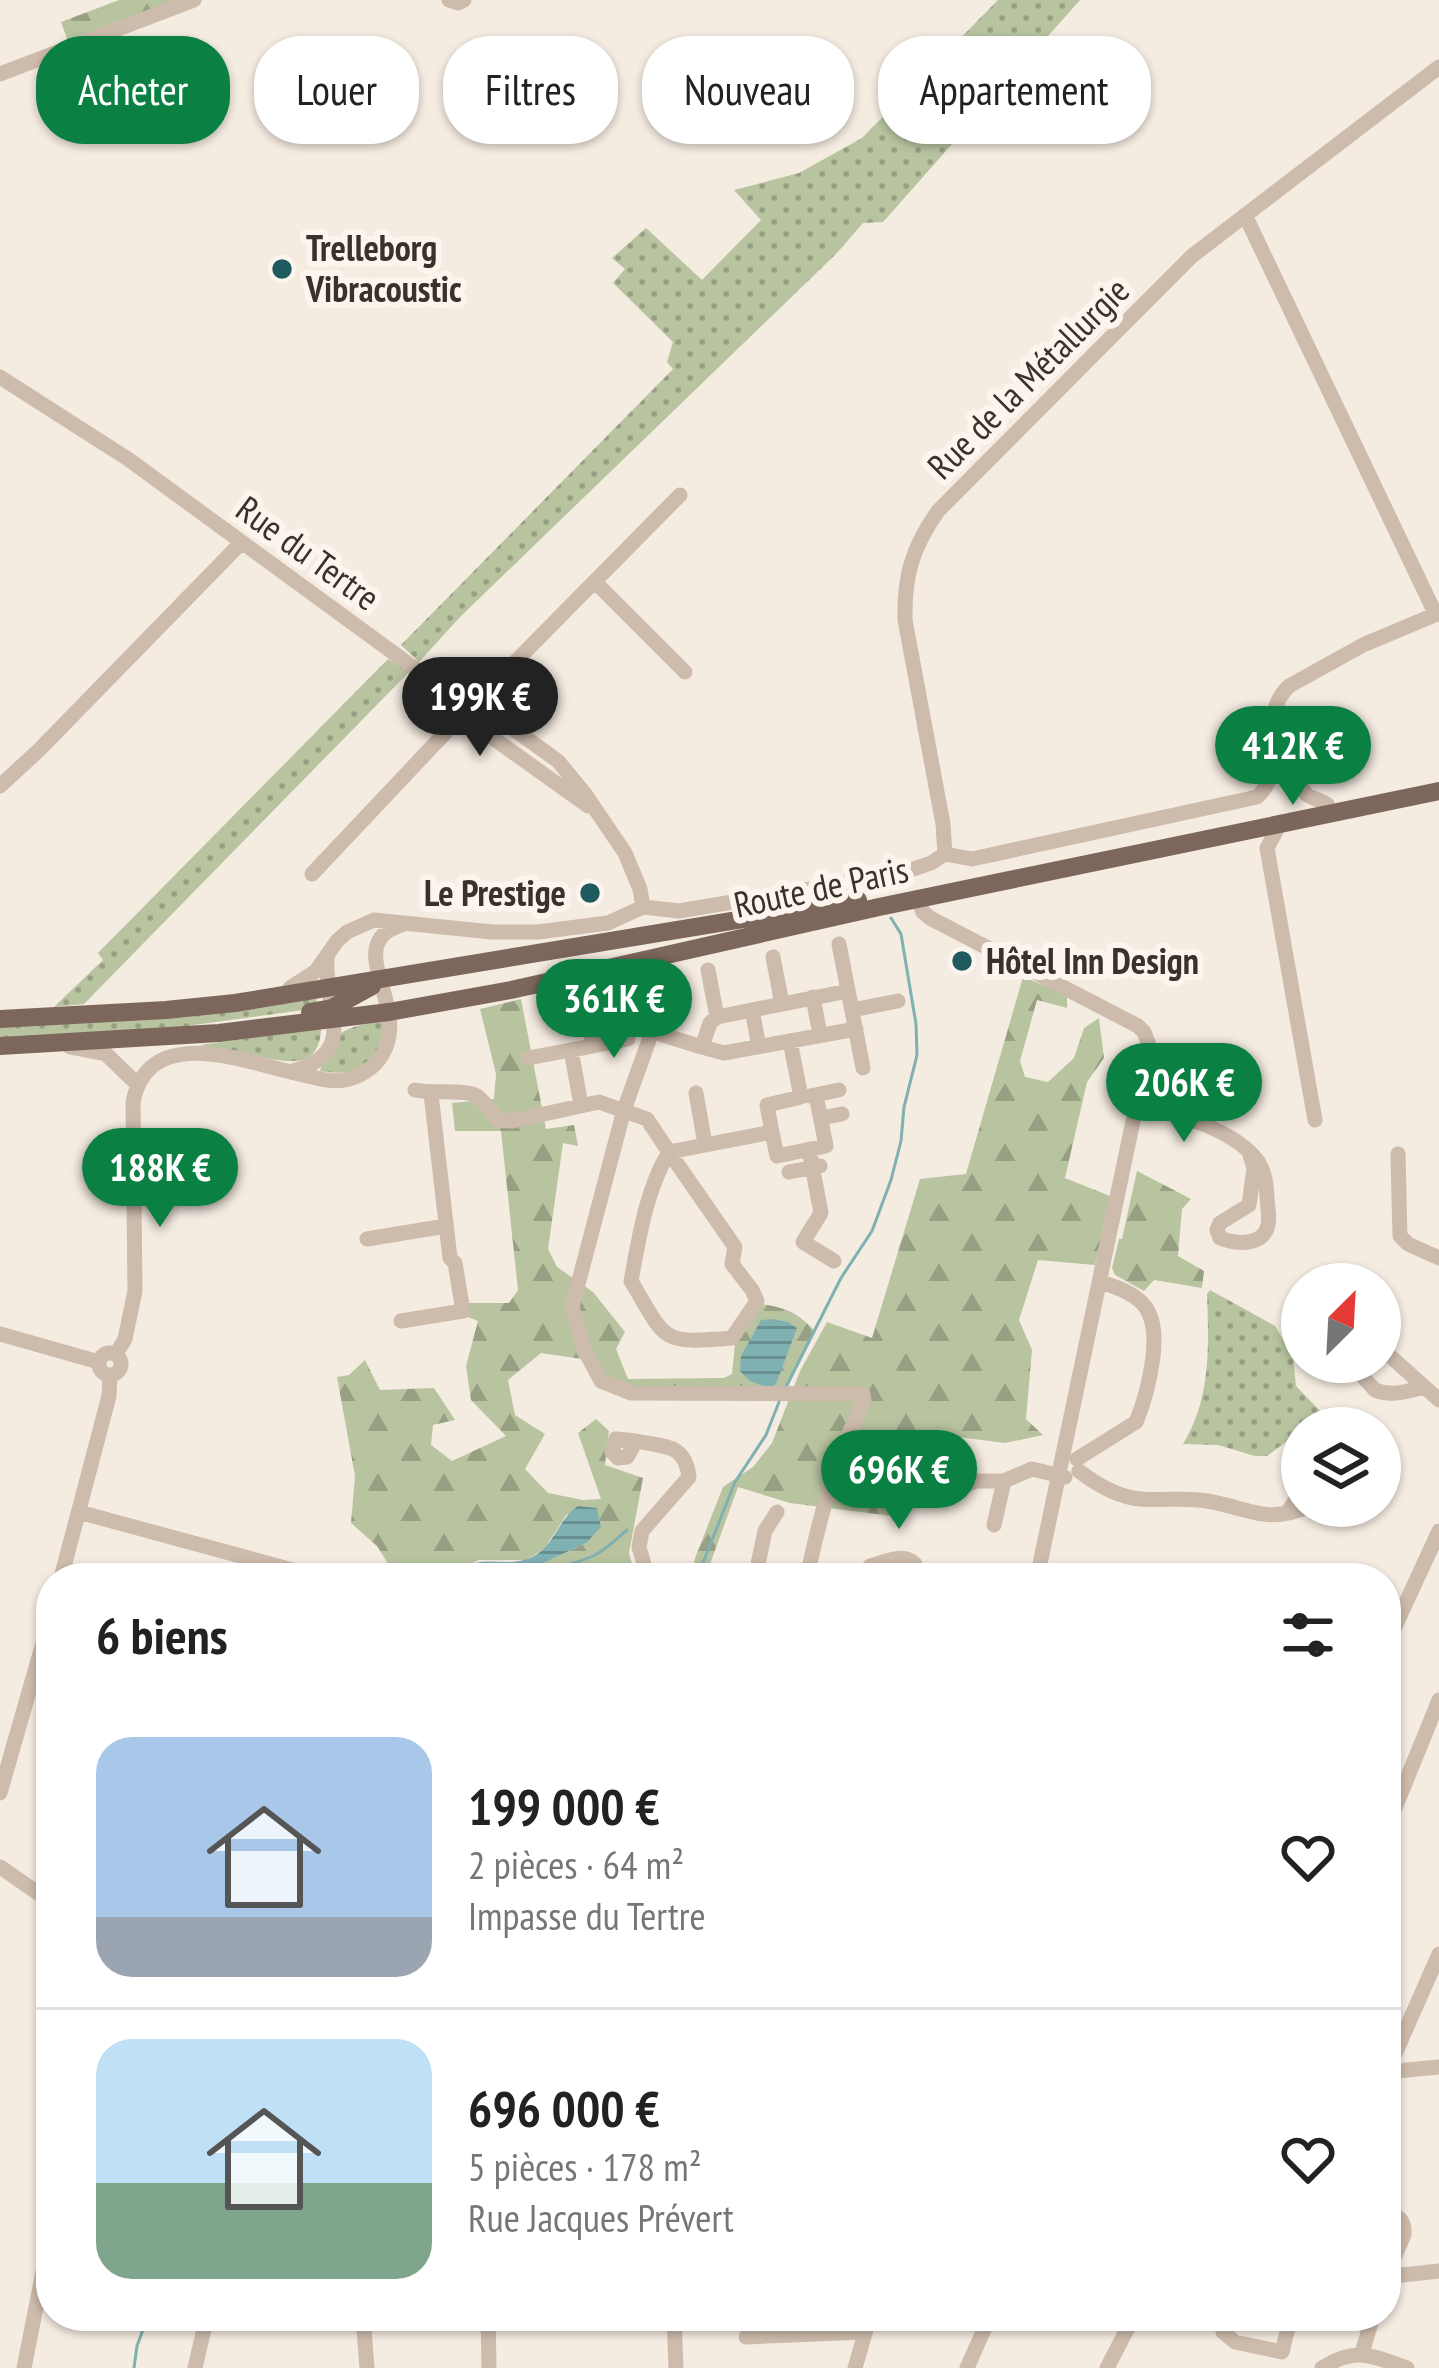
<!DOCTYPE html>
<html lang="fr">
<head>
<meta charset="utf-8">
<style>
  :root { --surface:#fff; --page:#f2f2f2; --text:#222; --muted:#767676; --line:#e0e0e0; --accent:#0b8043 }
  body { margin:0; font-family:"PT Sans Narrow",sans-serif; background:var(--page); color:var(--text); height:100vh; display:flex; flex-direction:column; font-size:45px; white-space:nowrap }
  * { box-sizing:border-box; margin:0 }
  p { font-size:39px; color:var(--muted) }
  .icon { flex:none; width:66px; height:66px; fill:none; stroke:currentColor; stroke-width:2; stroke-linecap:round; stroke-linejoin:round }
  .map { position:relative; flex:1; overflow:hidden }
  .panel { position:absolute; left:36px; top:1563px; width:1365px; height:768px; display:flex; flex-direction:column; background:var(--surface); border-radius:48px; box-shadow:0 3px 9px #0004 }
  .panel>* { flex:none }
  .banner { position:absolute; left:36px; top:36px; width:1368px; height:108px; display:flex; gap:24px }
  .needle { width:78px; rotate:24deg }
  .buttons { position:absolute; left:1281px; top:1263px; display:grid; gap:24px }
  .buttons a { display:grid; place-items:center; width:120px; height:120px; border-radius:50%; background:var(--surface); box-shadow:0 3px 9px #0004; font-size:60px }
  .price { position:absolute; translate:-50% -102px; padding:0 27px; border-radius:42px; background:var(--accent); color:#fff; font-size:39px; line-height:78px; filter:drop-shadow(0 3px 6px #0008) }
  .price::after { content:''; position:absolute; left:50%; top:72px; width:36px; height:27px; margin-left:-18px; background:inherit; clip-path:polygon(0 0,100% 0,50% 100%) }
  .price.selected { background:#222; color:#fff }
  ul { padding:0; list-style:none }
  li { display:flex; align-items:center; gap:36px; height:300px; padding:0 60px }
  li+li { border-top:3px solid var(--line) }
  li span { display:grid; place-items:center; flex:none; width:336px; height:240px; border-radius:36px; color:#555 }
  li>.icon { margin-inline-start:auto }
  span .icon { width:144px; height:144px; fill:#fffc; stroke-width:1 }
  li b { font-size:51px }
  h2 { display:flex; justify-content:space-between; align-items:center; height:144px; padding:0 60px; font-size:51px }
  .chip { padding:0 42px; border-radius:48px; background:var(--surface); box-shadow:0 3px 9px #0004; font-size:42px; line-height:108px }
  .chip.selected { background:var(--accent); color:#fff }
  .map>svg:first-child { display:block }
  .grass { fill:url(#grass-dots) }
  .forest { fill:url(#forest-firs) }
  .water { fill:url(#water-rules) }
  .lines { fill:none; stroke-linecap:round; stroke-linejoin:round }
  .stream { stroke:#7fb0b2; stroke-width:3 }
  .minor { stroke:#cdbbac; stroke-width:15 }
  .major { stroke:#7d675c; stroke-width:18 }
  .poi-dot { fill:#1f5a5e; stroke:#fbf5ee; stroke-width:4.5 }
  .labels { text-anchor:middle; stroke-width:12; stroke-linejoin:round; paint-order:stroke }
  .poi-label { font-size:36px; font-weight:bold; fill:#3b302b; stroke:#fbf5ee; text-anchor:start }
  .street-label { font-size:36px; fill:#3b302b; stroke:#fbf5ee }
</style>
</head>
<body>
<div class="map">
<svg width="1439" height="2368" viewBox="0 0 1439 2368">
  <defs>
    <pattern id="grass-dots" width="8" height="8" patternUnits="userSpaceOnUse" patternTransform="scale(3)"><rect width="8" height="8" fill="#b8c4a0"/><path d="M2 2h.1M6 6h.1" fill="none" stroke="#97a083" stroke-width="1.8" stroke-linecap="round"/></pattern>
    <pattern id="forest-firs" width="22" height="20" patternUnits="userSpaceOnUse" patternTransform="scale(3)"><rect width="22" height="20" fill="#b8c4a0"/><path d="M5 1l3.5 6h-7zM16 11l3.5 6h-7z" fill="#97a083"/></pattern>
    <pattern id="water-rules" width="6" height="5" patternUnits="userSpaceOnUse" patternTransform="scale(3)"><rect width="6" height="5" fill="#7fb0b2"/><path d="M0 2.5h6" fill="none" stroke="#699091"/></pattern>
  </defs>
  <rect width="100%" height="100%" fill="#f4ebe1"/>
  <path class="grass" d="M998,0H1080L883,222L863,223L837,253L460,617L419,662L401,645L673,369L667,362L673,342L613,283L625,269L612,258L646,228L702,280L761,220L734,190L799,173L862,138Z
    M388,659L409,672L84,1004L54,1007L103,960L98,953Z
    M316,997L318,1008L165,1029L0,1040V1024Z
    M381,1022L384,1023C379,1064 361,1078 320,1071C330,1033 344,1026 381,1022Z
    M321,1028C320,1071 286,1062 257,1056C238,1053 219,1049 200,1045Z
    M1210,1290L1275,1326L1293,1356L1296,1386L1323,1414L1353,1428H1302V1432H1299L1267,1456H1255L1218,1445L1183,1444C1211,1399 1209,1345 1207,1294Z"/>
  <path class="forest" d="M119,0H184L68,41L61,22Z
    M1023,977L1067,995V1008L1037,1000L1020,1061L1025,1077L1048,1082L1074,1058L1084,1028L1099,1018L1104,1058L1087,1082L1065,1178L1110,1196L1095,1265L1038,1260L1019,1320L1032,1350L1026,1419L1043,1435L1005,1443L942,1435L854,1448L847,1483L906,1485L900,1517L790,1503L738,1487L705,1578H691L695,1558L723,1487L753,1467L772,1443L800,1371L827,1322L872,1338L920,1179L966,1174Z
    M521,999L546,1129L574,1125L578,1146L563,1143L548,1249L557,1267L593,1292L625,1332L616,1349L628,1379L724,1378L732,1374L735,1343L761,1304C785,1307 798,1313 814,1330L783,1392L632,1390L602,1378L582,1359L541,1353L508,1380L515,1415L545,1434L525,1469L548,1493L583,1500L601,1499L578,1433L596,1419L609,1431L605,1465L643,1478L629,1553L636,1578H512L586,1543L567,1514L544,1549L526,1560H479L456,1570L447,1578H397L377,1546L351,1523L355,1476L337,1377L349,1375L365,1360L380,1390L434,1388L455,1420L433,1425L431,1445L452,1461L506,1436L471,1400L466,1366L478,1321L463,1315L459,1303H509L518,1290L501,1131H455L452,1103L494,1099L496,1074L480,1009Z
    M1137,1171L1191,1199L1182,1209L1178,1256L1204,1271L1202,1288L1154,1280L1144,1291L1115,1275L1112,1268L1119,1239H1122Z"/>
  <path class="water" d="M772,1319L788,1322L797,1328L776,1384L769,1388L750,1381L740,1371L741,1356L761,1320Z
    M578,1506L597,1508L601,1527L586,1543L512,1578H447C483,1548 502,1571 532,1557C554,1547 558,1519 578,1506Z"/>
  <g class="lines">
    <path class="stream" d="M786,1387L841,1278L872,1231L891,1180L901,1141L904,1107L917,1055L916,1024L901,934L891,918
      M541,1578C557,1565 577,1564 595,1555C606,1550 617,1538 627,1530
      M697,1578L735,1482L766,1435L779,1402
      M134,2368L137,2346L148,2316"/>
    <path class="minor" d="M449,0L458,3L464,0
      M0,74L194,0
      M1245,215L1436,615
      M0,377L128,459L432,681L494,715L558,761L585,794L625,853L640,889L643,907
      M596,583L685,672
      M459,708L486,733L588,806
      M1294,716L1298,783L1307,795L1327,804
      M0,786L39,750L242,542
      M1280,824L1267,848L1315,1120
      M945,854L943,824L905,620C904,576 912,548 938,511L1192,256L1439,67
      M312,874L445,733L680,495
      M918,899L923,912L930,918L1138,1026L1144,1032L1149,1045L1037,1578
      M839,944L863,1068
      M666,955L655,983L653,1029L624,1110L572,1307L585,1351L601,1381L631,1393L863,1394L864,1400C837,1456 819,1517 807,1578
      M773,957L782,1004
      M605,970C646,982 634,990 651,1024
      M708,970L717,1017
      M286,995L290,988L316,971L337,941L347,932L374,920L492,932H538L608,923L643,907L679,911L899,874L931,863L945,854L972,859L1257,797C1292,765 1254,719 1289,686L1363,645L1439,613
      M813,997L820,1035
      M752,1010L759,1047
      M852,1010L898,1001
      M653,1029L663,1035L702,1047L710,1023L717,1017L848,991
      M593,1046L628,1039
      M70,1047L106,1054L137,1084
      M702,1047L724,1053L856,1029
      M528,1058L571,1050
      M293,1071C361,1052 323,1007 327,958
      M415,1090C432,1094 467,1089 477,1096C485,1102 492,1113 498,1120L512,1121L599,1102L647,1119L669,1152L735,1247L732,1264L752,1290L757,1301L732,1338C659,1344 667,1341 631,1281C639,1238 646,1190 669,1152L772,1132L767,1105L801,1097L790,1041
      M696,1093L705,1144
      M810,1096L839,1090
      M581,1105L571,1050L593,1046L584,1003
      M1138,1105C1176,1114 1232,1128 1257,1160C1265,1172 1266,1183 1267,1196C1267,1204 1270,1217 1268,1225C1263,1247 1236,1244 1220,1238L1217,1230L1220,1223L1249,1205L1254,1168L1249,1152
      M821,1118L842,1114
      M772,1132L777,1156L826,1146L816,1095
      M809,1149L821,1213L803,1242L834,1261
      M1398,1154L1400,1236L1408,1244L1439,1258
      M789,1172L820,1166
      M367,1239L446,1226
      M401,1321L463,1311L455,1263L450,1258L431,1094
      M0,1334L99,1362
      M1380,1347L1439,1400
      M99 1364a11 11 0 1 1 22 0a11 11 0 1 1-22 0Z
      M116,1354L125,1339L135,1291L133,1102C149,1022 245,1062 299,1074C314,1077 330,1083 345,1080C360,1077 374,1068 382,1055C407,1014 362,966 380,939C385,930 395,928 403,924
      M1349,1362L1375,1390C1392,1397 1407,1391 1424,1387
      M636,1441L616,1439L612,1452L618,1458L627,1457L636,1441C664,1447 685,1443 689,1477L642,1531L639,1547L648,1578
      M1077,1459L1136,1422C1145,1401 1150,1380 1153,1357C1158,1310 1145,1295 1100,1282
      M1079,1471C1096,1484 1118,1497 1140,1499C1162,1501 1185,1497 1207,1501C1250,1508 1265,1525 1310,1506
      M962,1486L977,1481H1004
      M79,1512L296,1571L304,1578
      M1287,1513L1302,1490
      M994,1525L1004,1481L1032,1469L1065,1477
      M61,1578L109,1396L110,1375
      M755,1578L765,1531L777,1512
      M862,1578L870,1566C885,1562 903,1552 915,1564L913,1578
      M1296,1578L1306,1571L1314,1578
      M1386,1646L1439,1531
      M0,1793L51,1615
      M1386,1830L1439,1700
      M0,1867L51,1902
      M1386,2072L1439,2067
      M1387,2072L1439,1954
      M1386,2213C1400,2215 1405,2221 1404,2235L1386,2276
      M1389,2270L1403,2275L1439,2271
      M363,2316L367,2368
      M488,2316L489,2368
      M674,2316L676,2368
      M1223,2332L1235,2342L1282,2352L1291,2316
      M746,2337L865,2332
      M1362,2353L1373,2316
      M24,2368L51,2231
      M195,2368L207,2316
      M855,2368L870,2316
      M967,2368L990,2316
      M1107,2368L1134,2316
      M1322,2368C1356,2346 1372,2356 1407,2368"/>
    <path class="major" d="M310,1012L332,1008L372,986
      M0,1019L166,1010L235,1003L858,900
      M0,1046L219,1033L389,1012L511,990L879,907L1439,791"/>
  </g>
  <g class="poi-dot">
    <circle cx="282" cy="269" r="12"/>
    <circle cx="590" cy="893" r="12"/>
    <circle cx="962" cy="961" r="12"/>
  </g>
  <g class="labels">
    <g class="poi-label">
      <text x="306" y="261">Trelleborg<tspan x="306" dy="41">Vibracoustic</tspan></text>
      <text x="566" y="906" text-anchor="end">Le Prestige</text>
      <text x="986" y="974">Hôtel Inn Design</text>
    </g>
    <g class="street-label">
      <text transform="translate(1028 378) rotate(-45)" y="13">Rue de la Métallurgie</text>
      <text transform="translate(308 553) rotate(36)" y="13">Rue du Tertre</text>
      <text transform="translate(821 887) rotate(-12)" y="13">Route de Paris</text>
    </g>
  </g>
</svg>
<div class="buttons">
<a><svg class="needle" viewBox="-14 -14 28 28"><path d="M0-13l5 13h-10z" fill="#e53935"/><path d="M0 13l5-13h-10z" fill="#767676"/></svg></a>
<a><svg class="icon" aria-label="layers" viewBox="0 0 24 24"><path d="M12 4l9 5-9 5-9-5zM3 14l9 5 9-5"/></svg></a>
</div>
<b class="price selected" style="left:480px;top:759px">199K €</b>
<b class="price" style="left:1293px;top:808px">412K €</b>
<b class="price" style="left:614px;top:1061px">361K €</b>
<b class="price" style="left:1184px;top:1145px">206K €</b>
<b class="price" style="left:160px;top:1230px">188K €</b>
<b class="price" style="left:899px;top:1532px">696K €</b>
<div class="banner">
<a class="chip selected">Acheter</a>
<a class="chip">Louer</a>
<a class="chip">Filtres</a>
<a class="chip">Nouveau</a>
<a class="chip">Appartement</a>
</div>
<section class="panel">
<h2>6 biens<svg class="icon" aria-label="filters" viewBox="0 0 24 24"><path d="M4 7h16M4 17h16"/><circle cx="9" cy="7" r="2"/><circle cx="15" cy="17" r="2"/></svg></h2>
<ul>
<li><span style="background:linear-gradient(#a9c7e8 75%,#9aa5b1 0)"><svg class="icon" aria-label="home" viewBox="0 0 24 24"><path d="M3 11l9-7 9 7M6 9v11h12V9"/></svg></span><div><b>199 000 €</b><p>2 pièces · 64 m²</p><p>Impasse du Tertre</p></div><svg class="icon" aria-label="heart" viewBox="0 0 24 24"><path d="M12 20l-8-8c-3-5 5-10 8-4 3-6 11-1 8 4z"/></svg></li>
<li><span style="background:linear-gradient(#bfe0f5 60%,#7fa58c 0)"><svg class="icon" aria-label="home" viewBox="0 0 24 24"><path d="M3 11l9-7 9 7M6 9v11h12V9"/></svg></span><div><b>696 000 €</b><p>5 pièces · 178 m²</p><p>Rue Jacques Prévert</p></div><svg class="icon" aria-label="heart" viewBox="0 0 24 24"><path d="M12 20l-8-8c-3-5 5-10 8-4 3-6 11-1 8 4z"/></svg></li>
</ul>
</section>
</div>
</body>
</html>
